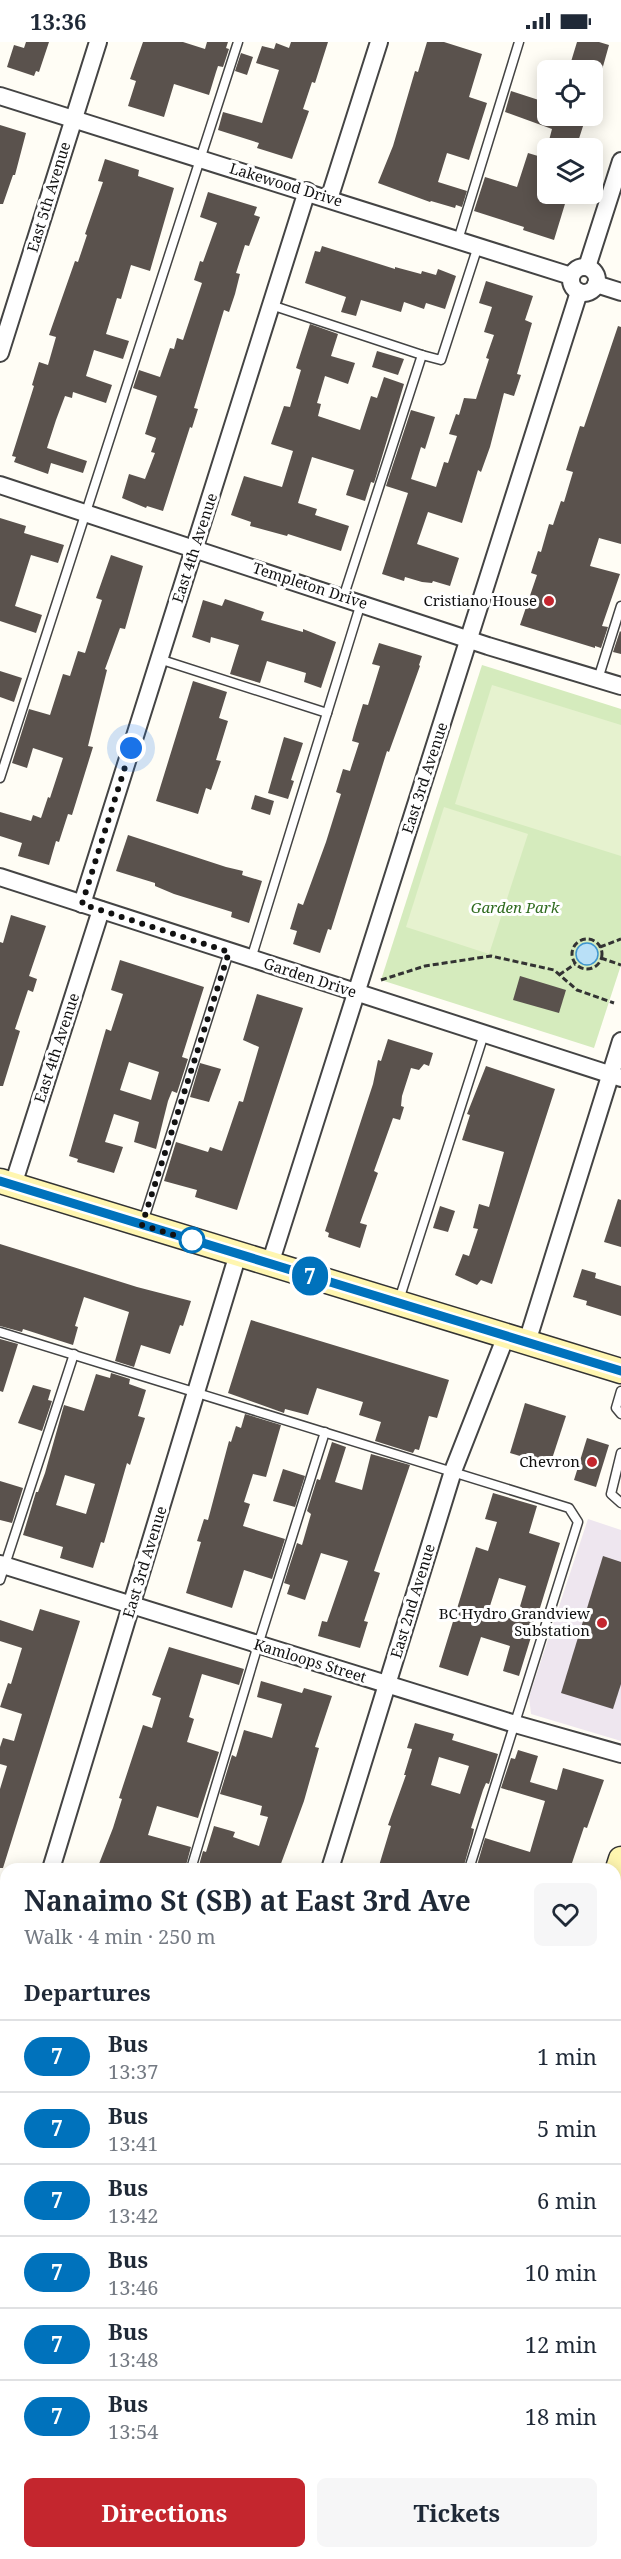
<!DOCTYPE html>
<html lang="en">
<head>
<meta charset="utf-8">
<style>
  :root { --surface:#fff; --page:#f6f6f7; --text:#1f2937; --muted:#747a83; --line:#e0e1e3; --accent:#c4262e }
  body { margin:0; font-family:"Noto Serif",serif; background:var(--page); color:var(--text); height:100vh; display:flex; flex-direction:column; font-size:22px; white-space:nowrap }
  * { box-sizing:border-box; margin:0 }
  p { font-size:20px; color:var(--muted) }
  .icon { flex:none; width:33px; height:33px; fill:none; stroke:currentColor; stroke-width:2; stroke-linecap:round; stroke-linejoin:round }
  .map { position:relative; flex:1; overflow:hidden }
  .panel { position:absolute; left:0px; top:1821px; width:621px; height:696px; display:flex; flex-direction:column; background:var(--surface); border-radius:18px 18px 0 0; box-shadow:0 3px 15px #0003 }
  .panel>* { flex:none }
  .badge { padding:0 12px; border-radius:20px; font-size:21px; line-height:39px }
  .tools { position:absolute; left:537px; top:18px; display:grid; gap:12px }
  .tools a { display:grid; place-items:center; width:66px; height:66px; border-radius:9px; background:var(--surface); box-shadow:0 3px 15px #0003; font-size:30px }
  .you { position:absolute; width:30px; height:30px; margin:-15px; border:4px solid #fff; border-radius:50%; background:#1a73e8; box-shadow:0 0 0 9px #1a73e833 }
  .map>.badge { position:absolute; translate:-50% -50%; box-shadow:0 0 0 3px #fff }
  h2 { padding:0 24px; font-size:22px; line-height:54px }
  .round { display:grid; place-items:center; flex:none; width:63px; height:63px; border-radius:9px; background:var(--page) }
  .overview { display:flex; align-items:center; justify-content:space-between; height:102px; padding:0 24px }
  h1 { font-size:28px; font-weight:700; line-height:45px }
  .action { display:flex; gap:12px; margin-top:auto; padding:12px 24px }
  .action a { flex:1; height:69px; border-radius:9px; background:var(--accent); color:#fff; font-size:24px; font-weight:700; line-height:69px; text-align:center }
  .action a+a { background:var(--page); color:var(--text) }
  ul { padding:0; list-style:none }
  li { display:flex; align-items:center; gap:18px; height:72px; padding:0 24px; border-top:2px solid var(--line) }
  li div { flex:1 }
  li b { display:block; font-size:22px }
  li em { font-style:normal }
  li .badge { min-width:66px; font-weight:700; text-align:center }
  .status { display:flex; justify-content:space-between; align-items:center; height:42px; padding:0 30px; background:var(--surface); direction:ltr }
  .status svg { height:16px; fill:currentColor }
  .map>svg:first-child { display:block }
</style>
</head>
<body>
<div class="status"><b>13:36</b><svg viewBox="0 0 49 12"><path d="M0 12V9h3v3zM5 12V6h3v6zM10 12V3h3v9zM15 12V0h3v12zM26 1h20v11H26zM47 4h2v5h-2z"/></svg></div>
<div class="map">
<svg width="621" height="2517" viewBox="0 0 621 2517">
  <rect width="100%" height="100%" fill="#fffdf5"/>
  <polygon fill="#eee6ef" points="588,1477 621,1488 621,1699 531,1672 529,1655"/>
  <g fill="#d5ebbd">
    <polygon points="482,623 621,667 621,923 594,1006 381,938"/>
    <polygon points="621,1856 621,1955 615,1974 615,1875"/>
    <polygon points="418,2511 450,2511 448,2517 416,2517"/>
  </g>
  <g fill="#e6f2cf">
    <polygon points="492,643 621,683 621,814 455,762"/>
    <polygon points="444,765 528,792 489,912 406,885"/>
    <polygon points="6,2100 6,2293 0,2291 0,2120"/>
    <polygon points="615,2294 621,2296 621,2517 498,2517 499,2511 615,2511"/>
    <polygon points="1,2307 6,2309 6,2382 0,2380"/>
  </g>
  <circle fill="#b9e0f7" stroke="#3f96cf" stroke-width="1.5" cx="587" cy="912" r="11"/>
  <g fill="#5a524d" fill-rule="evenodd">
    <polygon points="26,0 49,0 39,30 36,29 34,34 7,25 14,3 24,6"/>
    <polygon points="143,0 183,0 205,7 207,0 228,0 226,6 229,7 223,25 218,24 216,30 209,53 174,42 164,75 128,64 136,39 130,37"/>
    <polygon points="291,0 328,0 315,41 312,40 303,67 309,69 292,117 257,106 259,101 218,88 223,70 262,81 279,28 256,21 262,4 274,7 276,1 289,6"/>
    <polygon points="427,0 444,0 482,12 469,55 487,61 469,118 447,111 438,140 467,149 462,165 456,163 455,166 431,159 430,160 378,141 393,104 415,29 418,30"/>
    <polygon points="577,0 599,0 609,3 602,28 571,28 573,23 570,23"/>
    <polygon points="241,11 253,15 247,33 235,29"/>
    <polygon points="511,49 548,61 548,74 581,74 579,79 584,81 576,106 547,106 552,87 505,70"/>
    <polygon points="0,83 26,91 15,133 13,133 3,162 0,162"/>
    <polygon points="528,111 548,117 548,152 568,152 554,198 523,188 524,185 474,169 485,135 517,145"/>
    <polygon points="105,117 139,128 138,134 174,146 150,229 131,223 121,257 117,256 106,292 129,299 123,317 94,308 86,334 112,343 106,361 73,350 72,356 65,354 56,378 47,406 87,419 83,431 51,421 48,432 14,420 16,415 12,414 34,344 32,343 39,320 48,323 56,295 49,293 75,219 78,220 87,193 85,192 103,140 98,139"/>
    <polygon points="208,150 257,165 254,173 260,175 249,204 245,203 236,231 240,232 235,252 229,270 224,268 194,366 198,367 192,386 190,385 163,469 147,464 146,466 122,456 129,432 145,437 155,411 151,410 156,396 145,392 157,354 133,346 139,328 160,335 170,306 174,307 177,296 183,298 202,241 194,238 200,219 203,220 217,181 200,175"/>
    <polygon points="322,204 395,227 395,225 421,232 422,229 436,233 438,227 456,234 445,267 426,261 424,267 404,260 401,270 361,258 356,274 341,270 346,255 305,241 315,209 320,210"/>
    <polygon points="486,239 533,254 525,278 532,281 517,332 521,333 514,354 504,351 490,405 481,430 478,428 462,481 428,470 417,502 459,516 450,544 433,539 432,541 422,540 405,535 404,539 382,532 408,451 386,444 411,368 435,375 425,407 421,405 411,437 436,445 444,420 448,421 457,394 449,392 456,372 459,373 464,356 476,357 489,317 486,316 494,293 484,290 492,265 479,261"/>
    <polygon points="310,282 338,292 331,314 355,321 348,342 325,334 317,361 321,362 318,374 360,388 371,354 377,356 384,335 404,342 374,441 371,440 365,459 346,453 354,428 312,415 298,461 317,467 315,473 349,484 341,509 288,492 287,494 250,484 251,480 231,473 244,434 282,445 293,409 271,402 284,364 290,365 301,328 296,326"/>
    <polygon points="618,284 621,285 621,502 599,496 590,524 620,532 602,584 608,585 601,606 595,604 595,606 520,583 537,533 531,531 538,509 541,510 549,482 553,483 561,459 564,460 573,430 566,428 580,384 584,385"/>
    <polygon points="377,309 404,317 398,333 372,325"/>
    <polygon points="0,476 26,484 24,491 64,503 58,521 31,513 15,564 42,573 36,591 0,579"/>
    <polygon points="111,513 143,524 125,587 120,586 105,627 107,628 88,704 93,705 72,773 68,772 59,800 56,799 49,823 18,814 22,801 0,794 0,770 31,779 33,773 41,776 48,755 50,756 63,716 33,706 27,726 12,721 29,667 50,673 63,632 70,634 78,609 85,611 102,558 96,556"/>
    <polygon points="225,557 264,570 261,578 303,590 303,587 336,600 321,646 304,640 306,631 267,619 260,641 230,632 239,603 211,595 210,601 192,595 203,558 222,564"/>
    <polygon points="620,589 621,590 621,612 613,610"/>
    <polygon points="379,601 422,614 419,623 420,624 389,710 387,709 331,888 328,887 320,911 293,902 297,889 290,887 298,861 303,863 326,800 341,752 336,750 343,727 350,729 359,701 352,699 355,688 363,662 368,663 380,624 372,622"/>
    <polygon points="0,629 22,636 14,660 0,655"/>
    <polygon points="193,639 227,650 219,676 228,679 216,718 221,719 211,748 206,746 198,772 156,759"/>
    <polygon points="284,695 303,701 291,738 294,739 288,757 268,751"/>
    <polygon points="255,753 274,759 270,773 251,767"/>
    <polygon points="128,793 226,825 243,829 242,833 262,839 249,881 231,875 232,870 174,852 155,844 155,841 116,829"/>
    <polygon points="11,873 46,884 29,934 37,937 33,950 28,948 15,987 20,989 3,1044 0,1044 0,900 3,901"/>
    <path d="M120,918L204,945L182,1015L188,1017L177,1051L172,1049L168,1059L156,1107L134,1100L139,1080L114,1072L105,1100L123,1105L114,1131L77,1120L78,1117L69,1114L106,987L111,989L123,952L111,948ZM129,1020L159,1030L151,1058L120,1048Z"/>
    <polygon points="520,934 566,948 559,971 513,958"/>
    <polygon points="257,952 303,966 237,1168 195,1155 197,1148 164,1139 176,1100 208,1110 210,1105 222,1109 239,1059 243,1060 259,1005 243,998"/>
    <polygon points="388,997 433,1011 429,1024 424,1022 419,1028 411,1026 402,1054 401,1064 404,1065 400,1078 393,1076 374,1129 378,1131 360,1181 367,1183 360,1206 328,1195 329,1191 325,1189 373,1042 378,1018 381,1019"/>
    <polygon points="200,1021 221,1027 209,1060 190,1055"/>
    <polygon points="486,1024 555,1047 492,1242 481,1238 477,1243 455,1233 463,1212 469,1214 478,1187 473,1186 479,1162 489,1165 504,1110 462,1098 470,1073 467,1072"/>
    <polygon points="618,1157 621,1158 621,1205 604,1200"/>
    <polygon points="440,1164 455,1169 448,1190 433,1186"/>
    <polygon points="0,1202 137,1245 191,1259 183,1284 180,1283 170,1312 141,1303 134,1325 115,1319 129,1270 84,1255 75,1284 78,1285 73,1303 23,1287 22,1290 0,1284"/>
    <polygon points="582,1227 596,1231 595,1236 621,1244 621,1274 586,1263 587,1259 573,1255"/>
    <polygon points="251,1278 449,1338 437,1376 429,1374 419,1408 415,1407 413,1411 375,1399 381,1380 359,1373 363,1360 317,1346 308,1373 285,1367 284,1371 228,1351"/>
    <polygon points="0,1297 18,1302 3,1350 0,1349"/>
    <path d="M111,1331L130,1337L129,1342L146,1348L138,1374L145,1376L130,1423L127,1421L104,1501L101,1500L93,1526L60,1516L63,1505L23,1493L36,1450H38L45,1431L64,1363L84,1369L96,1332L110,1336ZM65,1433L95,1442L86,1472L56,1463Z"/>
    <polygon points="33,1343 51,1348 48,1358 52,1359 42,1389 18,1381"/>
    <polygon points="525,1361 566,1374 550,1423 510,1411"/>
    <polygon points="245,1372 281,1383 266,1435 253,1432 244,1460 250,1462 243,1484 285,1497 272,1537 244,1528 232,1566 186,1551 201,1500 197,1499 204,1477 208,1478 229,1399 231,1400 236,1384 241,1386"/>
    <polygon points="587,1396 609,1403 596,1445 574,1438"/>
    <polygon points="332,1400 346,1405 335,1440 362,1448 371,1412 410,1423 374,1529 380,1531 364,1579 368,1580 360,1606 318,1594 322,1579 327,1580 348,1519 321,1511 305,1558 287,1552 290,1543 284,1541 297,1501 302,1503 311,1472 307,1469 317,1437 320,1438"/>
    <polygon points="283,1427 305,1434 295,1465 273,1459"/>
    <polygon points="0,1439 23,1446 12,1481 0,1478"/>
    <path d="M493,1451L537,1464L529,1491L560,1501L519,1634L503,1629L510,1604L481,1595L468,1634L439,1625L476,1505L488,1509L497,1480L485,1477ZM499,1536L526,1544L516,1578L488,1570Z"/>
    <polygon points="603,1514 621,1520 621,1642 613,1667 561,1651"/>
    <polygon points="40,1567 80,1579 3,1826 0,1826 0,1747 7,1724 0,1722 0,1705 3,1696 14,1699 22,1672 0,1665 8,1641 11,1642 22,1606 0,1599 0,1578 33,1589"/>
    <polygon points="169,1605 244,1627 239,1643 202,1632 189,1675 194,1677 187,1700 219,1710 198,1776 157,1764 148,1793 191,1805 185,1827 97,1827 113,1786 122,1757 119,1756 143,1683 152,1686 161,1656 152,1653"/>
    <polygon points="261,1639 302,1651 304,1646 332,1654 315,1705 319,1706 304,1759 279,1827 198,1827 203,1809 206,1810 214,1784 235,1790 233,1795 259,1804 268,1775 260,1773 262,1764 220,1752 232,1713 236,1715 244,1688 272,1696 282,1662 257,1655"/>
    <path d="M415,1681L454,1692L452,1698L498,1712L489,1742L486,1741L483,1748L471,1786L474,1787L473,1792L463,1827H378L391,1784L388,1783L406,1733H404L412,1707L407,1706ZM439,1715L469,1724L460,1752L431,1743Z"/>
    <polygon points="518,1708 538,1714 530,1740 557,1748 563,1726 604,1738 587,1786 584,1785 570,1827 476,1827 485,1796 530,1810 545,1759 501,1746 511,1716 515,1717"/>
  </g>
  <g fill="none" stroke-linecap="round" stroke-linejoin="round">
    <g stroke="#444" stroke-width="11">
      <g id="service">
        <polyline points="458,198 519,0"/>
        <polyline points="271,263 422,313"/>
        <polyline points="343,556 422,313 441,318 478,204"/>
        <polyline points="159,617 327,671"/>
        <polyline points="598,637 621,564"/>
        <polyline points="0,736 238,0"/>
        <polyline points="251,917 361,561"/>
        <polyline points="143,1180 229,910"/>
        <polyline points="399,1258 484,992"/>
        <polyline points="0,1290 569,1466 578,1480 469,1827"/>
        <polyline points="621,1349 616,1366 621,1372"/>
        <polyline points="621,1411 611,1452 621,1461"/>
        <polyline points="0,1538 74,1312"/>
        <polyline points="191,1827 258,1603 325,1390"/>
        <polyline points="258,2517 260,2511"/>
      </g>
    </g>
    <g stroke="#444" stroke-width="20">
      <g id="minor">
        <polyline points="0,54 571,234"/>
        <polyline points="329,157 379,0"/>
        <polyline points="587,225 621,119"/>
        <circle cx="584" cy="238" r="13"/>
        <polyline points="596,242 621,250"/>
        <polyline points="0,311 98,0"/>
        <polyline points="0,443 488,604 621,644"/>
        <polyline points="0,835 621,1036"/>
        <polyline points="82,862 307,149"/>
        <polyline points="13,1143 101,868"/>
        <polyline points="270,1222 579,250"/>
        <polyline points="527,1300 621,999"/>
        <polyline points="0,1522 515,1682 621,1712"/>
        <polyline points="51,1827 238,1212"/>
        <polyline points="330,1827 453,1429 506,1294"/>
        <polyline points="0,1995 6,1976"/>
        <polyline points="0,2041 6,2043"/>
        <polyline points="615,2236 621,2238"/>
        <polyline points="118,2517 120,2511"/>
      </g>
    </g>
    <g stroke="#333" stroke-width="27">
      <g id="secondary">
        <polyline points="0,1139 621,1329"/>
        <polyline points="615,1836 621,1817"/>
        <polyline points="615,2006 621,1987"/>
        <polyline points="405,2517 407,2511"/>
        <polyline points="457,2517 459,2511"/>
      </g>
    </g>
    <g stroke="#333" stroke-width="3" stroke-dasharray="6 3" stroke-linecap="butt">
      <circle cx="587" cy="912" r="15"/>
      <polyline points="600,905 621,897"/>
      <polyline points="601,916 621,923"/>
      <polyline points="559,933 575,922"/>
      <polyline points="381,938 425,924 491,914 554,928 577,948 614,961"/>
      <polyline points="54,2517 56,2511"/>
    </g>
    <use href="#service" stroke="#fff" stroke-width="8"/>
    <use href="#minor" stroke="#fff" stroke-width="16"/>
    <use href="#secondary" stroke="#fff6b0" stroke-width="24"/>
  </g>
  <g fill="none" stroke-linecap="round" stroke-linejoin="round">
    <g stroke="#fff" stroke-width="14">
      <polyline id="line" points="0,1139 621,1329"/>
    </g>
    <use href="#line" stroke="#0072bc" stroke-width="9"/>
    <polyline stroke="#111" stroke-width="6" stroke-dasharray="0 10.8" points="131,706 82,862 229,910 142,1183 200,1201 192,1198"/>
  </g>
  <g fill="#c4262e" stroke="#fff" stroke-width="2">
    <circle cx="549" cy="559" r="6"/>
    <circle cx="592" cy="1420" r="6"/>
    <circle cx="602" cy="1581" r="6"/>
  </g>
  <circle fill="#fff" stroke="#0072bc" stroke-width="3" cx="192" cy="1198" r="12"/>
  <g text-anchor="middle" stroke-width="6" stroke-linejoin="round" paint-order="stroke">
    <g font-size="15" fill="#111" stroke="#fff">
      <text transform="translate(286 143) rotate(17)" y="5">Lakewood Drive</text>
      <text transform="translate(49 155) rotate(-73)" y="5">East 5th Avenue</text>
      <text transform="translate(195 506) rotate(-72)" y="5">East 4th Avenue</text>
      <text transform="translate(310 544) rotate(18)" y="5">Templeton Drive</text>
      <text transform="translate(425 736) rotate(-72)" y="5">East 3rd Avenue</text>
      <text transform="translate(310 936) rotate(18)" y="5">Garden Drive</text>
      <text transform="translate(57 1006) rotate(-72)" y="5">East 4th Avenue</text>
      <text transform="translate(145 1520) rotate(-73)" y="5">East 3rd Avenue</text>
      <text transform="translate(413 1559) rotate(-73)" y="5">East 2nd Avenue</text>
      <text transform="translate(310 1619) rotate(17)" y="5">Kamloops Street</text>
    </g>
    <g font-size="15" fill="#111" stroke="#fff" text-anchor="end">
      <text x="537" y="564">Cristiano House</text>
      <text x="580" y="1425">Chevron</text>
      <text x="590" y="1577">BC Hydro Grandview<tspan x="590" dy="17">Substation</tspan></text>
    </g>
    <g font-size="15" font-style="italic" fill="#2f6b1f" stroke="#fff">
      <text x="515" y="871">Garden Park</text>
    </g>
  </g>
</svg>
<div class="tools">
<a><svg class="icon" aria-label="locate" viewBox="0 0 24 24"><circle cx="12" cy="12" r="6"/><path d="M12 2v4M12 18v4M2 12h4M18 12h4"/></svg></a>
<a><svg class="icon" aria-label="layers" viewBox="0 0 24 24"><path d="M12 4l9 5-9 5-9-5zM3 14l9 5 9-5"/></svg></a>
</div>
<div class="you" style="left:131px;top:706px"></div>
<b class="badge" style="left:310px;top:1234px;background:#0072bc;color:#fff">7</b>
<section class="panel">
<div class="overview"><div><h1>Nanaimo St (SB) at East 3rd Ave</h1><p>Walk · 4 min · 250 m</p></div><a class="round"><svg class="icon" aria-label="heart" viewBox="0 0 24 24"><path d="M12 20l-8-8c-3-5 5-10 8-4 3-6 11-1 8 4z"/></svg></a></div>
<h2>Departures</h2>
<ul>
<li><span class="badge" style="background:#0072bc;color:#fff">7</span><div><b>Bus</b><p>13:37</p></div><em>1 min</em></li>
<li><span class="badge" style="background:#0072bc;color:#fff">7</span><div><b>Bus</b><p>13:41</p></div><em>5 min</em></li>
<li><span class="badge" style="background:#0072bc;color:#fff">7</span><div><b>Bus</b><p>13:42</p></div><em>6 min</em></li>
<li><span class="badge" style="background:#0072bc;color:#fff">7</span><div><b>Bus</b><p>13:46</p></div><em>10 min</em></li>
<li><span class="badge" style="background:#0072bc;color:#fff">7</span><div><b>Bus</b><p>13:48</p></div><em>12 min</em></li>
<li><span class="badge" style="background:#0072bc;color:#fff">7</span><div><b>Bus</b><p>13:54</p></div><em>18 min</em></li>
</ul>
<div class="action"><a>Directions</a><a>Tickets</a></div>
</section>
</div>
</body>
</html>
